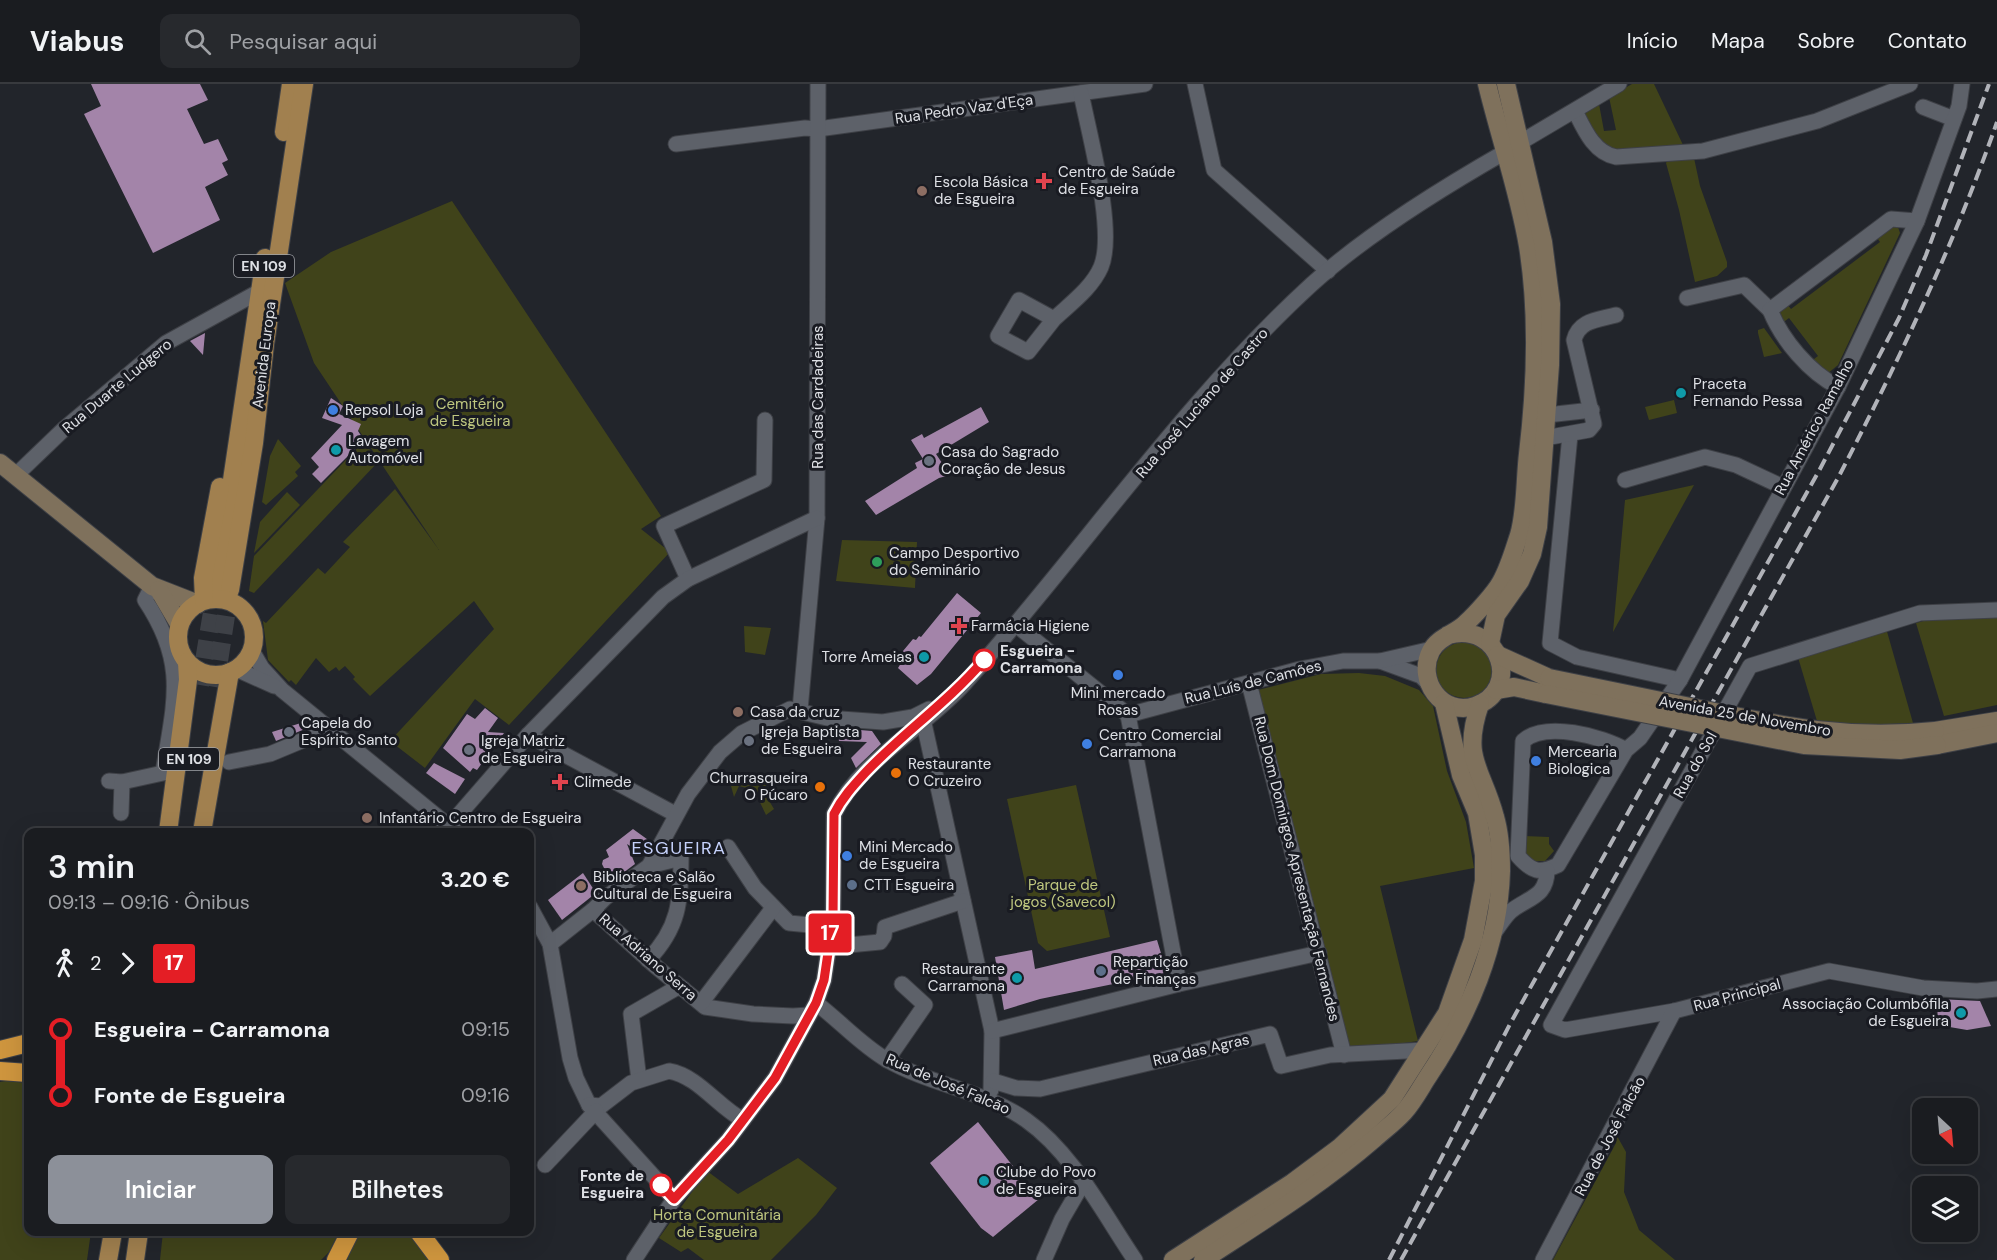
<!DOCTYPE html>
<html lang="pt">
<head>
<meta charset="utf-8">
<style>
  :root { --surface:#1a1c20; --page:#27292d; --text:#f1f3f6; --muted:#9fa1a5; --line:#383a3e; --accent:#8c9099 }
  body { margin:0; font-family:"DM Sans",sans-serif; background:var(--page); color:var(--text); height:100vh; display:flex; flex-direction:column; font-size:22px; white-space:nowrap }
  * { box-sizing:border-box; margin:0 }
  p { font-size:20px; color:var(--muted) }
  .icon { flex:none; width:33px; height:33px; fill:none; stroke:currentColor; stroke-width:2; stroke-linecap:round; stroke-linejoin:round }
  .map { position:relative; flex:1; overflow:hidden }
  .panel { position:absolute; left:24px; top:744px; width:510px; height:408px; display:flex; flex-direction:column; background:var(--surface); border-radius:12px; box-shadow:0 6px 24px #0002,0 0 0 2px var(--line) }
  .panel>* { flex:none }
  .badge { padding:0 12px; border-radius:4px; font-size:21px; line-height:39px }
  .needle { width:39px; rotate:154deg }
  .fabs { position:absolute; left:1912px; top:1014px; display:grid; gap:12px }
  .fabs a { display:grid; place-items:center; width:66px; height:66px; border-radius:12px; background:var(--surface); box-shadow:0 6px 24px #0002,0 0 0 2px var(--line); font-size:30px }
  .map>.badge { position:absolute; translate:-50% -50%; box-shadow:0 0 0 3px #fff }
  .legs { display:flex; align-items:center; gap:9px; height:66px; padding:0 24px; font-size:20px }
  .legs p { margin-inline-start:auto }
  .overview { display:flex; align-items:center; justify-content:space-between; height:102px; padding:0 24px }
  h1 { font-size:33px; font-weight:600; line-height:45px }
  .primary-button { display:flex; gap:12px; margin-top:auto; padding:12px 24px }
  .primary-button a { flex:1; height:69px; border-radius:12px; background:var(--accent); color:#fff; font-size:24px; font-weight:600; line-height:69px; text-align:center }
  .primary-button a+a { background:var(--page); color:var(--text) }
  ul { padding:0 24px; list-style:none }
  li { display:flex; align-items:center; gap:21px; height:66px; font-size:22px }
  li i { display:grid; place-items:center; width:9px; height:100%; margin:0 8px; background:currentColor }
  li i::after { content:''; width:15px; height:15px; margin:-8px; border:4px solid; border-radius:50%; background:var(--surface) }
  li p { margin-inline-start:auto }
  li:first-child i { background:linear-gradient(#0000 50%,currentColor 0) }
  li:last-child i { background:linear-gradient(currentColor 50%,#0000 0) }
  header { display:flex; align-items:center; gap:36px; box-sizing:border-box; height:84px; padding:0 30px; background:var(--surface); border-bottom:2px solid var(--line) }
  header strong { font-size:28px }
  nav { display:flex; gap:33px; margin-inline-start:auto; font-size:21px }
  .search { width:420px; height:54px; background:var(--page); display:flex; align-items:center; gap:15px; box-sizing:border-box; padding:0 21px; border-radius:12px; color:var(--muted); font-size:22px }
  .map>svg:first-child { display:block }
</style>
</head>
<body>
<header>
<strong>Viabus</strong>
<div class="search"><svg class="icon" aria-label="search" viewBox="0 0 24 24"><circle cx="10" cy="10" r="6"/><path d="M15 15l6 6"/></svg>Pesquisar aqui</div>
<nav><a>Início</a><a>Mapa</a><a>Sobre</a><a>Contato</a></nav>
</header>
<div class="map">
<svg width="1997" height="1176" viewBox="0 0 1997 1176">
  <rect width="100%" height="100%" fill="#22252b"/>
  <g fill="#40431a">
    <polygon points="1632,0 1654,0 1684,63 1605,71 1581,31 1599,20 1604,47 1616,46 1609,13"/>
    <polygon points="1694,74 1700,102 1727,178 1727,183 1717,192 1695,198 1679,126 1666,79 1667,77"/>
    <polygon points="452,117 661,432 641,445 670,468 509,641 475,615 425,684 390,657 494,545 474,517 370,612 353,595 355,593 345,582 339,587 336,583 329,588 316,574 296,601 291,596 289,598 268,576 263,537 266,539 318,484 325,490 350,463 343,458 395,405 439,466 314,279 285,199 331,168"/>
    <polygon points="1894,140 1898,143 1900,149 1838,281 1827,290 1810,278 1818,272 1789,234 1781,240 1778,225 1786,219 1791,225 1880,158 1875,151"/>
    <polygon points="1764,244 1782,269 1764,273 1758,249 1758,246"/>
    <polygon points="1674,316 1677,329 1649,336 1645,323"/>
    <polygon points="278,355 301,382 295,388 298,392 266,421 262,418 270,372"/>
    <polygon points="364,357 378,378 254,509 249,507 254,472"/>
    <polygon points="1694,401 1613,548 1625,416"/>
    <polygon points="287,408 300,421 254,469 260,438"/>
    <polygon points="842,456 917,458 915,504 836,497"/>
    <polygon points="1997,530 1997,621 1944,632 1916,539 1946,531"/>
    <polygon points="744,542 771,544 765,571 745,568"/>
    <polygon points="1886,544 1913,639 1869,641 1817,637 1797,570"/>
    <circle cx="1464" cy="586" r="28"/>
    <polygon points="1359,589 1385,592 1419,606 1433,622 1447,687 1466,738 1474,784 1380,802 1418,957 1349,967 1258,606 1321,590"/>
    <polygon points="761,692 766,702 762,705 774,725 766,731 754,706 739,702 734,713 731,702"/>
    <polygon points="1076,701 1110,853 1047,867 1038,859 1007,715"/>
    <polygon points="1524,752 1549,753 1549,760 1554,767 1545,777 1534,777 1525,771"/>
    <polygon points="6,997 28,999 28,1148 91,1148 87,1176 0,1176 0,998"/>
    <polygon points="1617,1052 1626,1068 1624,1108 1639,1146 1675,1176 1553,1176 1616,1059"/>
    <polygon points="798,1074 837,1104 816,1131 771,1176 704,1176 688,1164 681,1168 659,1154 707,1087 738,1110"/>
    <polygon points="163,1148 339,1148 329,1168 321,1176 160,1176"/>
    <polygon points="359,1148 409,1148 429,1176 347,1176"/>
  </g>
  <g fill="#a384a9">
    <polygon points="91,0 200,0 208,16 187,25 204,60 218,55 228,76 222,79 228,91 205,103 220,136 153,169 84,30 101,22"/>
    <polygon points="205,249 203,271 190,257"/>
    <polygon points="331,314 343,322 339,330 361,340 358,347 364,356 321,399 312,390 319,383 311,374 342,341 322,334"/>
    <polygon points="981,323 989,338 936,370 950,391 939,394 876,431 865,417 917,384 915,379 923,375 911,356 922,350 924,354"/>
    <polygon points="957,509 981,529 931,590 917,601 898,584 904,574 903,567 913,555 916,556 919,552 921,553"/>
    <polygon points="485,624 498,634 488,648 504,649 477,686 473,684 470,688 443,664 467,630 475,635"/>
    <polygon points="304,638 305,645 276,657 272,648"/>
    <polygon points="836,644 872,647 881,660 856,684 851,674 867,658 839,657"/>
    <polygon points="434,679 465,695 455,710 426,689"/>
    <polygon points="633,745 651,758 644,771 627,760 635,780 611,798 602,780 603,776 609,773 606,766"/>
    <polygon points="583,789 596,809 562,836 548,816"/>
    <polygon points="1157,856 1167,889 1040,915 1004,926 995,873 1032,866 1035,885"/>
    <polygon points="1937,915 1980,917 1991,942 1967,946 1938,941"/>
    <polygon points="978,1038 1039,1115 993,1153 981,1144 930,1079"/>
  </g>
  <g fill="none" stroke-linecap="round" stroke-linejoin="round">
    <g stroke="#3e4147" stroke-width="18" stroke-dasharray="18 9" stroke-linecap="butt">
      <polyline points="200,601 216,504"/>
      <polyline points="215,603 230,506"/>
    </g>
    <g stroke="#3e4046" stroke-width="17">
      <g id="street">
        <polyline points="1195,0 1214,86 1328,187"/>
        <polyline points="1923,23 1954,35"/>
        <path d="M1575,27C1584,45 1594,69 1616,73L1703,67L1817,37L1910,0"/>
        <polyline points="1521,58 1619,0"/>
        <polyline points="676,60 805,44 818,45 1145,0"/>
        <polyline points="1687,214 1744,201 1770,226"/>
        <path d="M1054,235L1028,268L998,252L1019,216L1054,235C1070,220 1092,204 1101,183C1116,147 1089,50 1081,9"/>
        <path d="M1838,303C1809,288 1782,256 1770,226L1891,135L1917,137"/>
        <polyline points="1547,331 1592,326"/>
        <polyline points="1570,351 1550,559 1577,573 1680,596"/>
        <path d="M1545,354L1589,346L1594,340L1574,256C1579,236 1598,236 1616,231"/>
        <polyline points="15,392 65,344 166,259 260,207"/>
        <polyline points="1625,396 1705,373 1736,381 1783,403"/>
        <polyline points="688,495 664,442 764,396 765,336"/>
        <polyline points="1997,526 1920,529 1750,582 1551,941 1565,946 1674,927 1829,887 1923,904 1977,907 1997,905"/>
        <polyline points="1015,540 1128,631"/>
        <polyline points="252,567 262,584 282,606 455,747"/>
        <polyline points="1380,577 1421,592 1427,598"/>
        <polyline points="236,585 274,602"/>
        <polyline points="1249,599 1344,971"/>
        <polyline points="800,626 817,434 818,0"/>
        <polyline points="1128,631 1300,585 1343,577 1380,577 1432,565"/>
        <polyline points="1128,631 1179,900"/>
        <polyline points="923,635 992,947 991,1006"/>
        <polyline points="528,651 675,730"/>
        <path d="M1626,666C1602,652 1545,637 1523,657L1518,772C1532,788 1539,790 1558,781L1626,666L1640,654L1680,596L1838,303L1917,137L1959,22L1962,0"/>
        <polyline points="229,678 270,670 330,645"/>
        <path d="M109,697L122,698L163,689C174,618 188,580 145,516L152,502"/>
        <polyline points="121,729 122,698"/>
        <polyline points="449,742 528,651 663,513 688,495 817,434"/>
        <polyline points="728,763 755,804 789,839 831,843"/>
        <polyline points="530,823 550,860 570,974 576,994 589,1021 674,1115"/>
        <polyline points="593,826 654,881 705,923 753,930 793,932 809,931"/>
        <path d="M1493,850C1499,843 1504,833 1511,827C1529,813 1547,813 1547,786"/>
        <polyline points="550,860 593,826 605,814 649,782 688,710 720,668 742,649 790,625 827,634 883,638 913,633 929,625"/>
        <polyline points="828,863 880,858 884,852 885,843 963,817"/>
        <path d="M648,876C679,844 681,817 681,774L649,782"/>
        <polyline points="701,919 773,824"/>
        <path d="M816,919C840,937 861,961 887,976C931,1001 985,1007 1026,1036C1073,1069 1103,1129 1135,1176"/>
        <polyline points="992,947 1179,900 1319,869"/>
        <polyline points="887,976 925,921 902,900"/>
        <polyline points="639,996 631,930 678,903 683,905"/>
        <polyline points="993,997 1016,1004 1040,1005 1270,950 1281,982 1330,971 1425,966"/>
        <path d="M589,1021L601,1022L631,999L669,987C698,992 718,1023 743,1036"/>
        <polyline points="545,1081 596,1027"/>
        <path d="M634,1176L674,1115L728,1056L775,994L816,919L824,896L833,835L834,730C862,674 925,644 965,599C1082,468 1182,319 1312,200C1365,152 1442,104 1505,68"/>
        <polyline points="1044,1176 1062,1135 1083,1099"/>
        <polyline points="1543,1176 1674,927"/>
      </g>
    </g>
    <g stroke="#3e4046" stroke-width="20">
      <g id="secondary">
        <polyline points="0,379 152,502 198,520"/>
        <polyline points="159,506 179,540"/>
        <path d="M1448,551C1501,537 1522,606 1475,622C1442,633 1416,596 1431,567C1438,553 1455,550 1466,539C1475,531 1495,509 1501,498C1509,484 1514,466 1519,451C1526,428 1525,395 1528,370C1536,302 1539,231 1528,162C1519,108 1500,54 1487,0"/>
        <polyline points="1490,559 1496,531 1520,497 1532,470 1538,443 1550,281 1551,220 1543,158 1506,0"/>
        <polyline points="1498,571 1549,594"/>
        <polyline points="1496,606 1514,603 1546,610"/>
        <polyline points="1935,647 1997,637"/>
        <polyline points="1937,661 1997,649"/>
        <polyline points="1173,1176 1292,1099 1339,1064 1392,1015 1447,929 1473,856 1484,797 1484,771 1477,729 1461,691 1444,619"/>
        <path d="M1203,1176C1261,1138 1321,1101 1374,1055C1384,1046 1395,1038 1404,1028C1413,1018 1420,1005 1427,994C1468,933 1499,861 1501,787C1501,769 1500,750 1495,733C1482,684 1461,675 1480,620"/>
      </g>
    </g>
    <g stroke="#3e4046" stroke-width="20">
      <g id="primary">
        <polyline points="284,48 291,0"/>
        <polyline points="216,504 265,174"/>
        <polyline points="230,506 254,359 265,260 304,0"/>
        <circle cx="216" cy="553" r="38"/>
        <polyline points="204,516 203,494 220,403"/>
        <polyline points="168,748 188,596 187,578"/>
        <polyline points="202,748 230,588"/>
        <polyline points="108,1176 113,1148"/>
        <polyline points="135,1176 139,1148"/>
      </g>
    </g>
    <g stroke="#3e4046" stroke-width="20">
      <g id="highway">
        <polyline points="0,966 28,959"/>
        <polyline points="0,987 28,989"/>
        <polyline points="419,1148 440,1176"/>
        <polyline points="336,1176 350,1148"/>
      </g>
    </g>
    <use href="#street" stroke="#5d6169" stroke-width="15"/>
    <use href="#secondary" stroke="#7f715c" stroke-width="18"/>
    <use href="#primary" stroke="#a1804f" stroke-width="18"/>
    <use href="#highway" stroke="#ce953e" stroke-width="18"/>
    <g stroke="#b1b3b9" stroke-width="4" stroke-dasharray="12 6" stroke-linecap="butt">
      <polyline points="1389,1176 1510,940 1820,385 1899,234 1926,171 1989,0"/>
      <path d="M1401,1176L1838,394C1898,278 1954,161 1997,38"/>
    </g>
    <g stroke="#3e4046" stroke-width="20" stroke-linecap="butt">
      <g id="secondary-bridge">
        <path d="M1549,594C1601,605 1653,615 1705,626C1787,643 1850,656 1935,647"/>
        <polyline points="1546,610 1804,661 1900,666 1937,661"/>
      </g>
    </g>
    <use href="#secondary-bridge" stroke="#7f715c" stroke-width="18"/>
  </g>
  <g fill="none" stroke-linecap="round" stroke-linejoin="round">
    <g stroke="#fff" stroke-width="14">
      <path id="line-1" d="M661,1101L674,1115L728,1056L775,994L816,919L824,896L833,835L834,730C842,714 853,702 865,689C903,649 948,618 984,576"/>
    </g>
    <use href="#line-1" stroke="#e41e25" stroke-width="9"/>
  </g>
  <g fill="#e0444e" stroke="#191b22" stroke-width="2">
    <path d="M1041 88h6v6h6v6h-6v6h-6v-6h-6v-6h6z"/>
    <path d="M956 533h6v6h6v6h-6v6h-6v-6h-6v-6h6z"/>
    <path d="M557 689h6v6h6v6h-6v6h-6v-6h-6v-6h6z"/>
  </g>
  <g fill="#8d6e63" stroke="#191b22" stroke-width="2">
    <circle cx="922" cy="107" r="6"/>
    <circle cx="738" cy="628" r="6"/>
    <circle cx="367" cy="734" r="6"/>
    <circle cx="581" cy="802" r="6"/>
  </g>
  <g fill="#0f9aa8" stroke="#191b22" stroke-width="2">
    <circle cx="1681" cy="309" r="6"/>
    <circle cx="336" cy="366" r="6"/>
    <circle cx="924" cy="573" r="6"/>
    <circle cx="1017" cy="894" r="6"/>
    <circle cx="1961" cy="929" r="6"/>
    <circle cx="984" cy="1097" r="6"/>
  </g>
  <g fill="#3f7fe0" stroke="#191b22" stroke-width="2">
    <circle cx="333" cy="326" r="6"/>
    <circle cx="1118" cy="591" r="6"/>
    <circle cx="1087" cy="660" r="6"/>
    <circle cx="1536" cy="677" r="6"/>
    <circle cx="847" cy="772" r="6"/>
  </g>
  <g fill="#6b7280" stroke="#191b22" stroke-width="2">
    <circle cx="929" cy="377" r="6"/>
    <circle cx="289" cy="648" r="6"/>
    <circle cx="749" cy="657" r="6"/>
    <circle cx="469" cy="666" r="6"/>
  </g>
  <circle fill="#2e9e5b" stroke="#191b22" stroke-width="2" cx="877" cy="478" r="6"/>
  <g fill="#fff" stroke="#e41e25" stroke-width="3">
    <circle cx="984" cy="576" r="10"/>
    <circle cx="661" cy="1101" r="10"/>
  </g>
  <g fill="#e8710a" stroke="#191b22" stroke-width="2">
    <circle cx="896" cy="689" r="6"/>
    <circle cx="820" cy="703" r="6"/>
  </g>
  <g fill="#5c6f8a" stroke="#191b22" stroke-width="2">
    <circle cx="852" cy="801" r="6"/>
    <circle cx="1101" cy="887" r="6"/>
  </g>
  <g text-anchor="middle" stroke-width="6" stroke-linejoin="round" paint-order="stroke">
    <g fill="#191b22" stroke="#a3a5aa" stroke-width="1.5">
      <rect x="234" y="171" width="60" height="22" rx="4.5"/>
      <rect x="159" y="664" width="60" height="22" rx="4.5"/>
    </g>
    <g font-size="14" font-weight="bold" fill="#dee0e5">
      <text x="264" y="187">EN 109</text>
      <text x="189" y="680">EN 109</text>
    </g>
    <g font-size="15" fill="#dee0e5" stroke="#191b22">
      <text transform="translate(964 25) rotate(-8)" y="5">Rua Pedro Vaz d'Eça</text>
      <text transform="translate(264 271) rotate(-83)" y="5">Avenida Europa</text>
      <text transform="translate(117 302) rotate(-40)" y="5">Rua Duarte Ludgero</text>
      <text transform="translate(818 313) rotate(-90)" y="5">Rua das Cardadeiras</text>
      <text transform="translate(1202 319) rotate(-49)" y="5">Rua José Luciano de Castro</text>
      <text transform="translate(1814 343) rotate(-62)" y="5">Rua Américo Ramalho</text>
      <text transform="translate(1253 598) rotate(-14)" y="5">Rua Luís de Camões</text>
      <text transform="translate(1745 632) rotate(10)" y="5">Avenida 25 de Novembro</text>
      <text transform="translate(1695 681) rotate(-61)" y="5">Rua do Sol</text>
      <text transform="translate(1297 785) rotate(76)" y="5">Rua Dom Domingos Apresentação Fernandes</text>
      <text transform="translate(648 873) rotate(41)" y="5">Rua Adriano Serra</text>
      <text transform="translate(1737 911) rotate(-15)" y="5">Rua Principal</text>
      <text transform="translate(1201 966) rotate(-13)" y="5">Rua das Agras</text>
      <text transform="translate(948 1000) rotate(23)" y="5">Rua de José Falcão</text>
      <text transform="translate(1610 1052) rotate(-62)" y="5">Rua de José Falcão</text>
    </g>
    <g font-size="15" fill="#dee0e5" stroke="#191b22" text-anchor="start">
      <text x="1058" y="93">Centro de Saúde<tspan x="1058" dy="17">de Esgueira</tspan></text>
      <text x="934" y="103">Escola Básica<tspan x="934" dy="17">de Esgueira</tspan></text>
      <text x="1693" y="305">Praceta<tspan x="1693" dy="17">Fernando Pessa</tspan></text>
      <text x="345" y="331">Repsol Loja</text>
      <text x="348" y="362">Lavagem<tspan x="348" dy="17">Automóvel</tspan></text>
      <text x="941" y="373">Casa do Sagrado<tspan x="941" dy="17">Coração de Jesus</tspan></text>
      <text x="889" y="474">Campo Desportivo<tspan x="889" dy="17">do Seminário</tspan></text>
      <text x="971" y="547">Farmácia Higiene</text>
      <text x="912" y="578" text-anchor="end">Torre Ameias</text>
      <text x="1118" y="614" text-anchor="middle">Mini mercado<tspan x="1118" dy="17">Rosas</tspan></text>
      <text x="750" y="633">Casa da cruz</text>
      <text x="301" y="644">Capela do<tspan x="301" dy="17">Espírito Santo</tspan></text>
      <text x="761" y="653">Igreja Baptista<tspan x="761" dy="17">de Esgueira</tspan></text>
      <text x="1099" y="656">Centro Comercial<tspan x="1099" dy="17">Carramona</tspan></text>
      <text x="481" y="662">Igreja Matriz<tspan x="481" dy="17">de Esgueira</tspan></text>
      <text x="1548" y="673">Mercearia<tspan x="1548" dy="17">Biologica</tspan></text>
      <text x="908" y="685">Restaurante<tspan x="908" dy="17">O Cruzeiro</tspan></text>
      <text x="808" y="699" text-anchor="end">Churrasqueira<tspan x="808" dy="17">O Púcaro</tspan></text>
      <text x="574" y="703">Climede</text>
      <text x="379" y="739">Infantário Centro de Esgueira</text>
      <text x="859" y="768">Mini Mercado<tspan x="859" dy="17">de Esgueira</tspan></text>
      <text x="593" y="798">Biblioteca e Salão<tspan x="593" dy="17">Cultural de Esgueira</tspan></text>
      <text x="864" y="806">CTT Esgueira</text>
      <text x="1113" y="883">Repartição<tspan x="1113" dy="17">de Finanças</tspan></text>
      <text x="1005" y="890" text-anchor="end">Restaurante<tspan x="1005" dy="17">Carramona</tspan></text>
      <text x="1949" y="925" text-anchor="end">Associação Columbófila<tspan x="1949" dy="17">de Esgueira</tspan></text>
      <text x="996" y="1093">Clube do Povo<tspan x="996" dy="17">de Esgueira</tspan></text>
    </g>
    <g font-size="15" fill="#bfc77f" stroke="#191b22">
      <text x="470" y="325">Cemitério<tspan x="470" dy="17">de Esgueira</tspan></text>
      <text x="1063" y="806">Parque de<tspan x="1063" dy="17">jogos (Savecol)</tspan></text>
      <text x="717" y="1136">Horta Comunitária<tspan x="717" dy="17">de Esgueira</tspan></text>
    </g>
    <g font-size="15" font-weight="bold" fill="#dee0e5" stroke="#191b22" text-anchor="start">
      <text x="1000" y="572">Esgueira -<tspan x="1000" dy="17">Carramona</tspan></text>
      <text x="644" y="1097" text-anchor="end">Fonte de<tspan x="644" dy="17">Esgueira</tspan></text>
    </g>
    <g font-size="18" letter-spacing="1.5" fill="#c6d2fc" stroke="#191b22">
      <text x="679" y="770">ESGUEIRA</text>
    </g>
  </g>
</svg>
<div class="fabs">
<a><svg class="needle" viewBox="-14 -14 28 28"><path d="M0-13l5 13h-10z" fill="#e53935"/><path d="M0 13l5-13h-10z" fill="#9fa1a5"/></svg></a>
<a><svg class="icon" aria-label="layers" viewBox="0 0 24 24"><path d="M12 4l9 5-9 5-9-5zM3 14l9 5 9-5"/></svg></a>
</div>
<b class="badge" style="left:830px;top:849px;background:#e41e25;color:#fff">17</b>
<section class="panel">
<div class="overview"><div><h1>3 min</h1><p>09:13 – 09:16 · Ônibus</p></div><b>3.20 €</b></div>
<div class="legs"><svg class="icon" aria-label="walk" viewBox="0 0 24 24"><circle cx="13" cy="4" r="2"/><path d="M13 8l-2 6 4 7M11 14l-3 7M7 12l3-4h3l4 4"/></svg>2<svg class="icon" aria-label="forward" viewBox="0 0 24 24"><path d="M9 5l7 7-7 7"/></svg><b class="badge" style="background:#e41e25;color:#fff">17</b></div>
<ul>
<li><i style="color:#e41e25"></i><b>Esgueira - Carramona</b><p>09:15</p></li>
<li><i style="color:#e41e25"></i><b>Fonte de Esgueira</b><p>09:16</p></li>
</ul>
<div class="primary-button"><a>Iniciar</a><a>Bilhetes</a></div>
</section>
</div>
</body>
</html>
